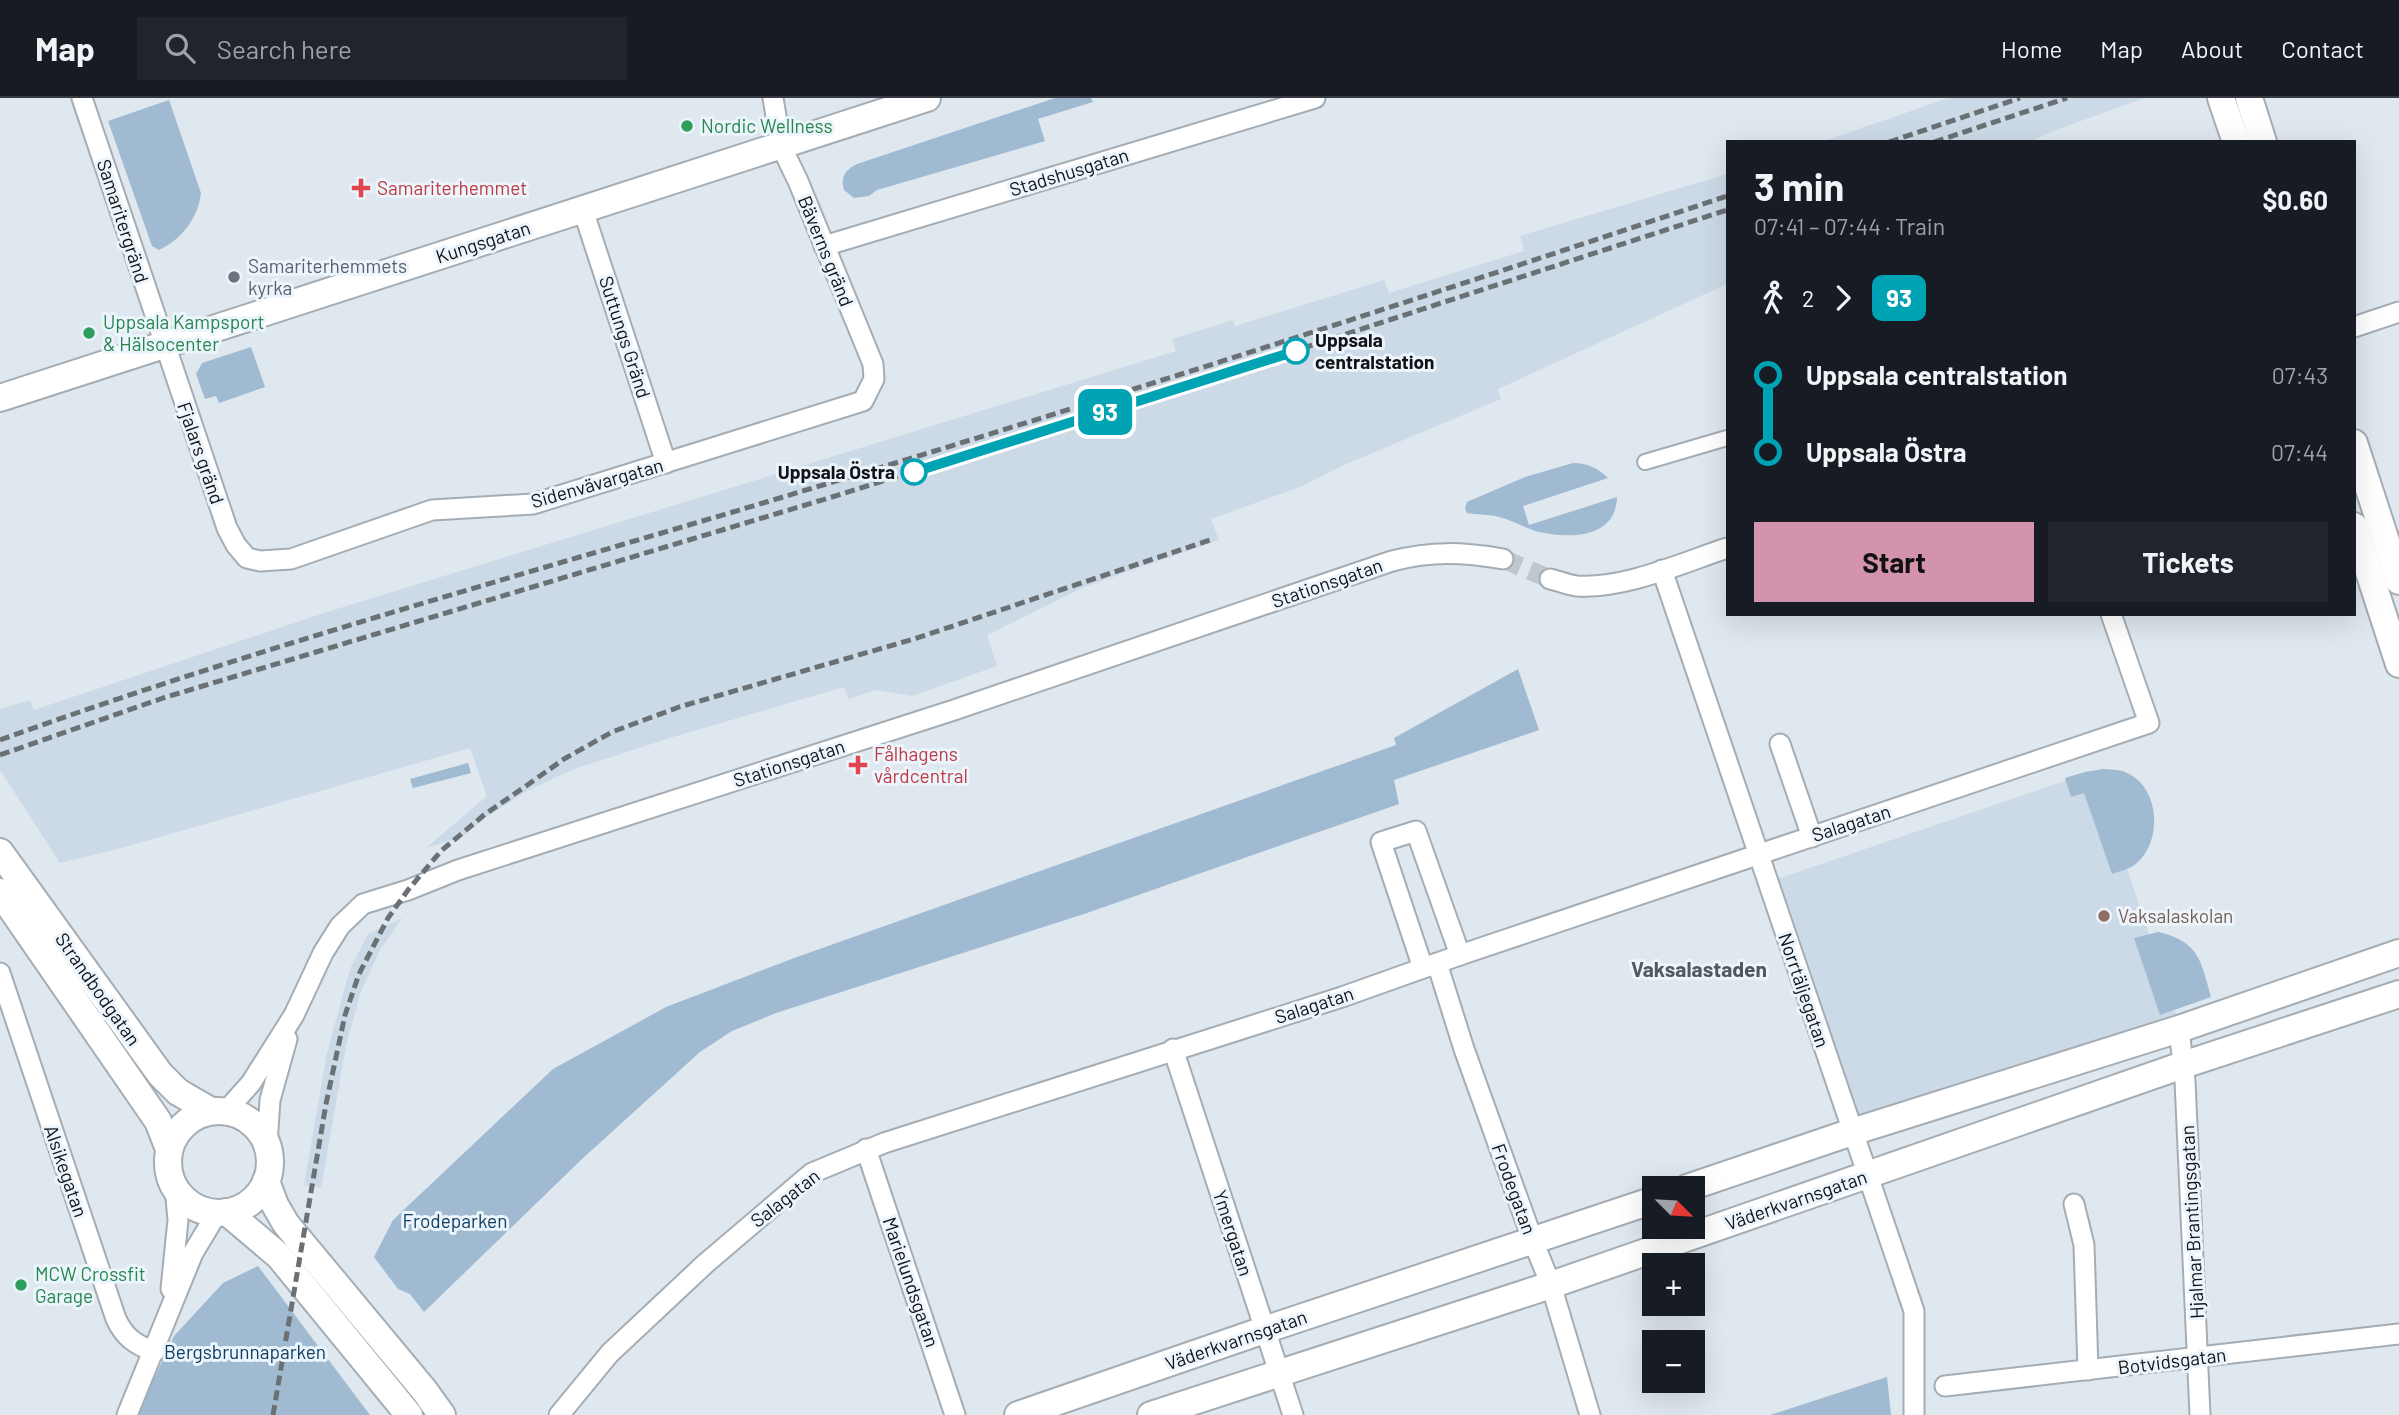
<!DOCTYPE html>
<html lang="en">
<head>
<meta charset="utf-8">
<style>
  :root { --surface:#171b24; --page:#20242c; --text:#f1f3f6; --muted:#9ea1a6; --line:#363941; --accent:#d393ad }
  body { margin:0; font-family:Barlow,sans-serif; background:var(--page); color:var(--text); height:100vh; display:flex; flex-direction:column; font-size:26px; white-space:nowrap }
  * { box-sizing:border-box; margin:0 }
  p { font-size:23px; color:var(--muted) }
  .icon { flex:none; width:38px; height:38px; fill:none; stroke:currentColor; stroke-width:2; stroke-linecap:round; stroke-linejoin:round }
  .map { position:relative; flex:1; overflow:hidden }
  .sheet { position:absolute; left:1726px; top:42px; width:630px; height:476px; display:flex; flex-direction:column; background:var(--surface); border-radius:0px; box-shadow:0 7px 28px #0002 }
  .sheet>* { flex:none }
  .badge { padding:0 14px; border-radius:10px; font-size:24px; line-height:46px }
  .needle { width:46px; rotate:114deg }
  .tools { position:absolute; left:1642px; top:1078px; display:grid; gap:14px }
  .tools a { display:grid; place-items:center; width:63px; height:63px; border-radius:0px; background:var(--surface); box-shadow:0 7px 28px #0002; font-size:35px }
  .map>.badge { position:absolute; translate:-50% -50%; box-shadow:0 0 0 4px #fff }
  .legs { display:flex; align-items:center; gap:10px; height:77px; padding:0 28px; font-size:23px }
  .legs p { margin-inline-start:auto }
  .head { display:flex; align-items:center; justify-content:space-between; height:119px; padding:0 28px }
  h1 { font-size:38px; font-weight:700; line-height:52px }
  .button { display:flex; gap:14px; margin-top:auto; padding:14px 28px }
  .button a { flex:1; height:80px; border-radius:0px; background:var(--accent); color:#111; font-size:28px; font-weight:700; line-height:80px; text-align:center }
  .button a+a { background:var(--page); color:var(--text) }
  ul { padding:0 28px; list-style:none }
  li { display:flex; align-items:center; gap:24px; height:77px; font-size:26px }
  li i { display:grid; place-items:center; width:10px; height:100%; margin:0 9px; background:currentColor }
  li i::after { content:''; width:18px; height:18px; margin:-9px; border:5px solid; border-radius:50%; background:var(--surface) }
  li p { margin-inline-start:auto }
  li:first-child i { background:linear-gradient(#0000 50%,currentColor 0) }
  li:last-child i { background:linear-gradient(currentColor 50%,#0000 0) }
  header { display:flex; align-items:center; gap:42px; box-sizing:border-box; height:98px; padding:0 35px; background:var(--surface); border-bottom:2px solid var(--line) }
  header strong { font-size:33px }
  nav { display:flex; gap:38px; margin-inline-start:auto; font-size:24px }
  .search { width:490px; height:63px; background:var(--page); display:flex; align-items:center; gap:18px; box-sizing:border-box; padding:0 24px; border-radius:0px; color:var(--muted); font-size:26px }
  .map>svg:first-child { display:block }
</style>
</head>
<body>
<header>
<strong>Map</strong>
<div class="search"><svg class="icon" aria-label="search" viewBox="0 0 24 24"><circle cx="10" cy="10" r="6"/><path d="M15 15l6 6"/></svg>Search here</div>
<nav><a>Home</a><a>Map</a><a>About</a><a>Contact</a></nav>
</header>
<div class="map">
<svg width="2399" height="1317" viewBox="0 0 2399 1317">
  <rect width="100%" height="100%" fill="#dfe7ef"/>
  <g fill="#ccdae7">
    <polygon points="1948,0 2145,0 2053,33 2029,44 1822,44"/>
    <polygon points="1727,76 1727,186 1498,291 1501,301 1344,367 1300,389 1211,421 1219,442 1084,489 987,537 997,568 912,598 876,592 849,601 844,589 673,639 574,671 529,692 486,719 462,739 426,750 487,698 470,650 118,751 60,765 0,672 0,611 30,602 34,612 327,514 1176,253 1172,241 1233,222 1235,228 1384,182 1389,195 1524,153 1520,138"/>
    <polygon points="2094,673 2176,916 1859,1024 1777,781"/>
    <polygon points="402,820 380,852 360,896 346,948 321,1090 304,1087 327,955 350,871 368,836"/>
  </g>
  <g fill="#a0bad2">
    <path d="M1055,0H1091L1093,4L1038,21L1045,43L877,92L869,98L854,100L844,92C840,78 846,72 857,66Z"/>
    <path d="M169,2L201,95C198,120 182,141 159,152L152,148L108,23Z"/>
    <polygon points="251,249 265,289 219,305 216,298 205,301 196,276 202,265"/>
    <path d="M1573,365C1587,365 1598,370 1608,380L1523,408L1529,427L1617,399C1616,442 1566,441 1535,433C1523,429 1512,422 1499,419C1489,416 1477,417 1467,415L1465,410L1467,404L1525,379Z"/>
    <polygon points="1518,571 1539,632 1394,682 1399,706 1084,816 776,915 732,933 700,954 582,1061 424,1214 410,1196 398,1191 374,1159 393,1122 553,971 666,909 797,859 1396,647 1394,640"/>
    <polygon points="468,665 471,675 413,690 410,681"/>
    <path d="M2103,671C2110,672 2119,671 2125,674C2161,688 2164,747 2133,768C2127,772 2119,773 2112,776L2084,695L2071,699L2065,680L2085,674Z"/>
    <path d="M2158,834C2199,843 2201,863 2211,899L2160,917L2134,840Z"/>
    <polygon points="258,1168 370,1317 137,1317 174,1238 223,1185"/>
    <polygon points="1887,1279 1891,1317 1770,1317"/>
  </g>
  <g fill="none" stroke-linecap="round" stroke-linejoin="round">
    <polyline stroke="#c0c7ce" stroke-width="19" stroke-dasharray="19 10" stroke-linecap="butt" points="1503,461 1550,481"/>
    <g stroke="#a5adb4" stroke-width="18">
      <polyline id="pedestrian" points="1645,364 1727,340"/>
    </g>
    <g stroke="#a5adb4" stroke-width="23">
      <g id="minor">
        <polyline points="82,0 227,430 236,447 247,460 260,463 291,461 432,412 533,406 863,303 874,281 873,266 798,83 781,48 773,0"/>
        <polyline points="583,112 666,365"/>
        <polyline points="824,148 1315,0"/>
        <polyline points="2354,229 2399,214"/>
        <polyline points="1662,472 1914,1213 1914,1317"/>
        <path d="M1550,481C1559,483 1568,487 1577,488C1625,491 1682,465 1727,450"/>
        <polyline points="1780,646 1812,739"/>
        <polyline points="1437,865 1464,951 1533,1143 1551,1187 1590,1317"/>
        <polyline points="1423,870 1381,744 1416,733 1460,857"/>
        <path d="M0,875L116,1221C125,1240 135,1246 154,1254"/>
        <polyline points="2179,931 2185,983 2200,1317"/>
        <polyline points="1173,951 1293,1317"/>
        <path d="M226,1013L251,985L294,917L323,855L340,828L363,806L408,792L458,772L954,612L1392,463C1432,453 1462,454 1503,461"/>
        <polyline points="267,1046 270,1002 287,941"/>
        <polyline points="866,1051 955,1317"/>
        <polyline points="2074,1106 2084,1147 2088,1272"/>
        <polyline points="171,1191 178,1122 175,1089"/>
        <polyline points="1945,1288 2399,1236"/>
        <polyline points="127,1317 193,1155 217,1115"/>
        <polyline points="559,1317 610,1255 705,1166 806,1080 812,1075 884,1045 1342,899 1460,857 2149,625 2111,516"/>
      </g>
    </g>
    <g stroke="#a5adb4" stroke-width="30">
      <g id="secondary">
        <polyline points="2221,0 2236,44"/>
        <polyline points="2249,0 2263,44"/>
        <polyline points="0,300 927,0"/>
        <polyline points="2354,345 2399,483"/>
        <polyline points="2354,428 2399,566"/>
        <polyline points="0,754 160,976 178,994 211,1013"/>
        <polyline points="0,794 158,1023 169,1051"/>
        <circle cx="219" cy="1064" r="51"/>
        <polyline points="266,1083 275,1107 286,1126 424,1292 442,1317"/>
        <polyline points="1687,1090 1852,1034 2179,931 2399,855"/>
        <polyline points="227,1114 279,1158 409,1317"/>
        <polyline points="1018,1317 1264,1232 1654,1102"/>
        <polyline points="1151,1317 1551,1187 2183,967 2399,896"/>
      </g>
    </g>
    <use href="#pedestrian" stroke="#fff" stroke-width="14"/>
    <use href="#minor" stroke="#fff" stroke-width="19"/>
    <use href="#secondary" stroke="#fff" stroke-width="26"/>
    <g stroke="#6b7075" stroke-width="5" stroke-dasharray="10 5" stroke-linecap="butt">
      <polyline points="1889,44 2020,0"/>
      <polyline points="1934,44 2067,0"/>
      <path d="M0,642C271,544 550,470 826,386C1128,295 1428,198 1727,98"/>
      <polyline points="0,657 163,600 832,399 1168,294 1727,112"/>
      <polyline points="273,1317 326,1006 345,917 359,876 388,820 408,792 441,753 484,717 523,690 564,661 612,634 679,609 914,541 1210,442"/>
    </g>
  </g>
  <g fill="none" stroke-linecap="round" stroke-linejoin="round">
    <g stroke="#fff" stroke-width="16">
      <polyline id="line-1" points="914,374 1296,253"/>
    </g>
    <use href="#line-1" stroke="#00a3b4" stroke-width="10"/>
  </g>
  <g fill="#2e9e5b" stroke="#ecf4fc" stroke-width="2.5">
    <circle cx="687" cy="28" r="7"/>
    <circle cx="89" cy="235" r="7"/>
    <circle cx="21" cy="1187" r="7"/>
  </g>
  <g fill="#e0444e" stroke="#ecf4fc" stroke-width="2.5">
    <path d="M357.5 79.5h7v7h7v7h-7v7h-7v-7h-7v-7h7z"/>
    <path d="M854.5 656.5h7v7h7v7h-7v7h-7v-7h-7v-7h7z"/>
  </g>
  <circle fill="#6b7280" stroke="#ecf4fc" stroke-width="2.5" cx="234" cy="179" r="7"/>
  <g fill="#fff" stroke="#00a3b4" stroke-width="3.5">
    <circle cx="1296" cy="253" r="12"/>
    <circle cx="914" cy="374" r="12"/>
  </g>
  <circle fill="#8d6e63" stroke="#ecf4fc" stroke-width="2.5" cx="2104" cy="818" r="7"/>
  <g text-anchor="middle" stroke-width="6" stroke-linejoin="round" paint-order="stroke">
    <g font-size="19" fill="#27864d" stroke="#ecf4fc" text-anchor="start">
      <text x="701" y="35">Nordic Wellness</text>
      <text x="103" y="231">Uppsala Kampsport<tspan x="103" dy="22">&amp; Hälsocenter</tspan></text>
      <text x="35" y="1183">MCW Crossfit<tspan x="35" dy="22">Garage</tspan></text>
    </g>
    <g font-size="19" fill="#111316" stroke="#ecf4fc">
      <text transform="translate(1069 74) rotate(-17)" y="7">Stadshusgatan</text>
      <text transform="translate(123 123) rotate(72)" y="7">Samaritergränd</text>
      <text transform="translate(483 144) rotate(-18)" y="7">Kungsgatan</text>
      <text transform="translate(826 153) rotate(68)" y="7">Bäverns gränd</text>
      <text transform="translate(625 239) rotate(72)" y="7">Suttungs Gränd</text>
      <text transform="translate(201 355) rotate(71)" y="7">Fjalars gränd</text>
      <text transform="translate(597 385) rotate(-16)" y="7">Sidenvävargatan</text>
      <text transform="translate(1327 485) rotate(-19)" y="7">Stationsgatan</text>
      <text transform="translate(789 665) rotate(-18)" y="7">Stationsgatan</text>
      <text transform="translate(1851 725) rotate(-18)" y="7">Salagatan</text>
      <text transform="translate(98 891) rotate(55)" y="7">Strandbodgatan</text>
      <text transform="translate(1804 892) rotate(71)" y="7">Norrtäljegatan</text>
      <text transform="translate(1314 907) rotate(-18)" y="7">Salagatan</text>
      <text transform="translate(66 1073) rotate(71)" y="7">Alsikegatan</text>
      <text transform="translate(1514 1091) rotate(70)" y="7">Frodegatan</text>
      <text transform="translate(785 1100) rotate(-38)" y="7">Salagatan</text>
      <text transform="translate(1796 1102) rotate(-19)" y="7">Väderkvarnsgatan</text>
      <text transform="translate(2192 1124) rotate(-93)" y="7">Hjalmar Brantingsgatan</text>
      <text transform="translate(1233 1135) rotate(72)" y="7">Ymergatan</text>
      <text transform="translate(911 1184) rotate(71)" y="7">Marielundsgatan</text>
      <text transform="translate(1236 1242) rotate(-19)" y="7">Väderkvarnsgatan</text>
      <text transform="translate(2172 1263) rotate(-7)" y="7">Botvidsgatan</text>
    </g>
    <g font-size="19" fill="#be3a42" stroke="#ecf4fc" text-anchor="start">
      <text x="377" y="97">Samariterhemmet</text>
      <text x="874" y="663">Fålhagens<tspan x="874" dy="22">vårdcentral</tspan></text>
    </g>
    <g font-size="19" fill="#5b616d" stroke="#ecf4fc" text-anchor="start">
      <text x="248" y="175">Samariterhemmets<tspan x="248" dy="22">kyrka</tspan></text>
    </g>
    <g font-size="19" font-weight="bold" fill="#111316" stroke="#ecf4fc" text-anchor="start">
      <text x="1315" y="249">Uppsala<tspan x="1315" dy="22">centralstation</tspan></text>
      <text x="895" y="381" text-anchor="end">Uppsala Östra</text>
    </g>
    <g font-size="19" fill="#785e54" stroke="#ecf4fc" text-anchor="start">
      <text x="2118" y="825">Vaksalaskolan</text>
    </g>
    <g font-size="19" fill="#0e3d61" stroke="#ecf4fc">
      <text x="455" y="1130">Frodeparken</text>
      <text x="245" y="1261">Bergsbrunnaparken</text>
    </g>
    <g font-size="21" font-weight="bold" fill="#51585f" stroke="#ecf4fc">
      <text x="1699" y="879">Vaksalastaden</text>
    </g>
  </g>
</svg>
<div class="tools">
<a><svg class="needle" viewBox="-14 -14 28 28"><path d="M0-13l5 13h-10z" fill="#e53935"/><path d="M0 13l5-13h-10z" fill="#9ea1a6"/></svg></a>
<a>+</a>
<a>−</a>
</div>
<b class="badge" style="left:1105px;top:314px;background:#00a3b4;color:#fff">93</b>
<section class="sheet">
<div class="head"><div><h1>3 min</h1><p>07:41 – 07:44 · Train</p></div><b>$0.60</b></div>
<div class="legs"><svg class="icon" aria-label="walk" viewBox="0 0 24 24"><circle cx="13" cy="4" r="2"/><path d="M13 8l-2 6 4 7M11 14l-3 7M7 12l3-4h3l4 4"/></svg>2<svg class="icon" aria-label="forward" viewBox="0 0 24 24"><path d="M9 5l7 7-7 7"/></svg><b class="badge" style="background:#00a3b4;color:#fff">93</b></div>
<ul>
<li><i style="color:#00a3b4"></i><b>Uppsala centralstation</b><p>07:43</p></li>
<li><i style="color:#00a3b4"></i><b>Uppsala Östra</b><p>07:44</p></li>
</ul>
<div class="button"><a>Start</a><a>Tickets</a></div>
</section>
</div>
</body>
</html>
